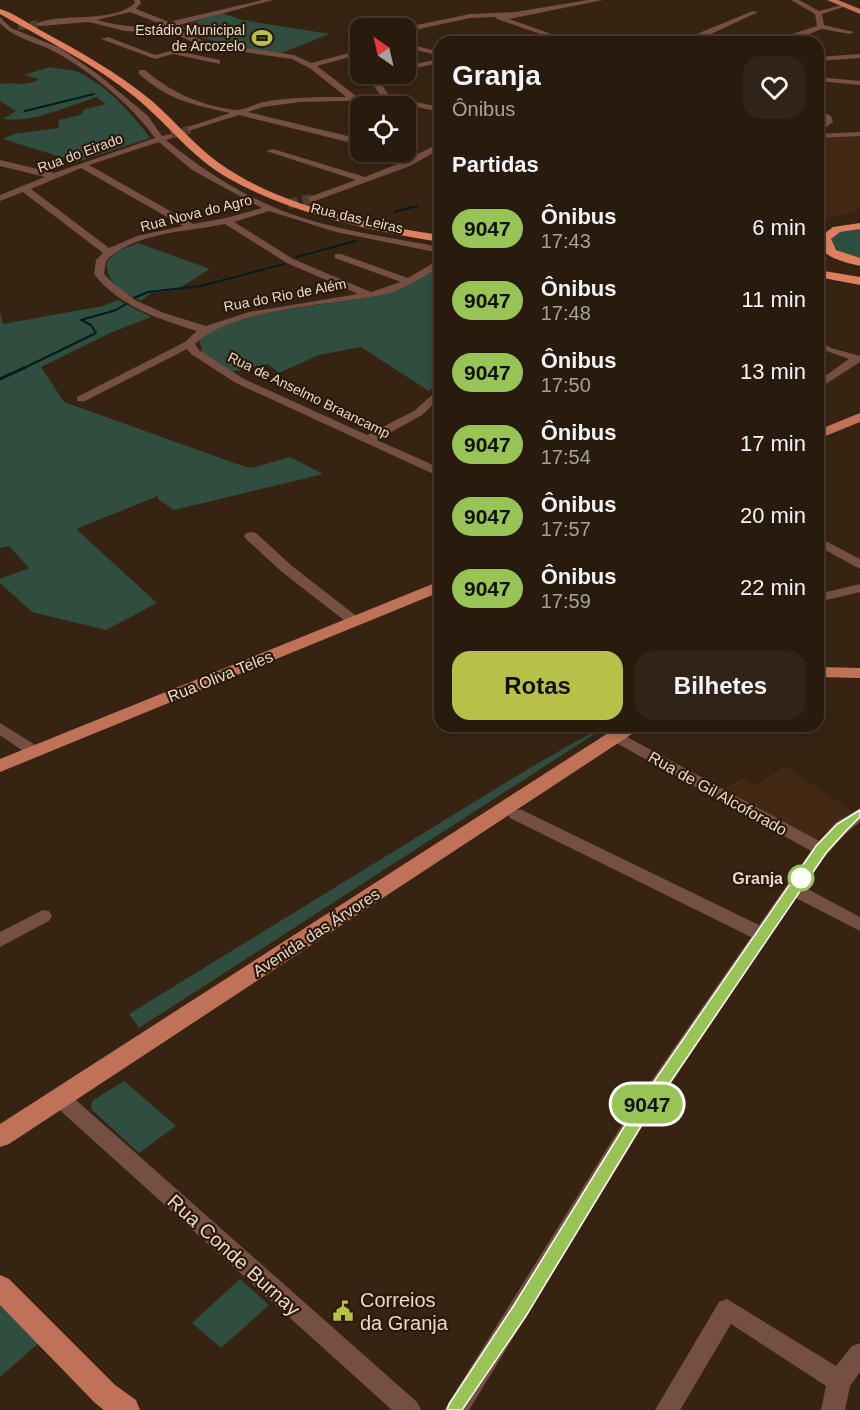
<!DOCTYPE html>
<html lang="pt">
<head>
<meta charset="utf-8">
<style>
  :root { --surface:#291a0e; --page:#312317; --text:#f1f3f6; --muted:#a5a19e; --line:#45382e; --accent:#b8c147 }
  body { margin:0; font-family:Helvetica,sans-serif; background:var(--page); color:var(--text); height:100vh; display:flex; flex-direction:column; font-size:22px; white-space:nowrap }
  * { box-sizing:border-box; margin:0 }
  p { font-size:20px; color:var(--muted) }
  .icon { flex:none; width:33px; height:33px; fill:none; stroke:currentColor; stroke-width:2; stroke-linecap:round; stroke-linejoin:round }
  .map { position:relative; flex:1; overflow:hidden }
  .side { position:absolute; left:434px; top:36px; width:390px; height:696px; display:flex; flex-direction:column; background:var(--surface); border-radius:18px; box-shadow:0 3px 9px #0003,0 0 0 2px var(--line) }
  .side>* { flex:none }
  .badge { padding:0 12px; border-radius:20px; font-size:21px; line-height:39px }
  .needle { width:39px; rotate:326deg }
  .tools { position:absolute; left:350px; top:18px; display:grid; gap:12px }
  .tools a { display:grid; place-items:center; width:66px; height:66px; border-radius:12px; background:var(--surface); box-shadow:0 3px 9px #0003,0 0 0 2px var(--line); font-size:30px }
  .map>.badge { position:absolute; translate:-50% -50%; box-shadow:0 0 0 3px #fff }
  h2 { padding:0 18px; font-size:22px; line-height:54px }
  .round { display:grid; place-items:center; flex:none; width:63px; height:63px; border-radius:18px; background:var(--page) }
  .overview { display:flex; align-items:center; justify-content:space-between; height:102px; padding:0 18px }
  h1 { font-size:28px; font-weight:800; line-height:45px }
  .action { display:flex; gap:12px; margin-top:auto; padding:12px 18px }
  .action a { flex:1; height:69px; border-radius:18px; background:var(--accent); color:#111; font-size:24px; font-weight:800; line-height:69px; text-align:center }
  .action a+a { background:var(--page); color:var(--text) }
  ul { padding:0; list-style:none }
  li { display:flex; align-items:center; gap:18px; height:72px; padding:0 18px }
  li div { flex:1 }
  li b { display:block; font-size:22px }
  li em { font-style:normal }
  li .badge { min-width:66px; font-weight:700; text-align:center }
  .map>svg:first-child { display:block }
</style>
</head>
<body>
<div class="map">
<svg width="860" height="1410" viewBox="0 0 860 1410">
  <rect width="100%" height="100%" fill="#372312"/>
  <g fill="#432913">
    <polygon points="860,135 860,209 824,220 818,217 818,138"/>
    <polygon points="785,766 852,811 815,841 725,789 742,778 755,786"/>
  </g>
  <g fill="#304e40">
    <polygon points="222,13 242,20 330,34 281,53 241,48 188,34 192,32 177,28"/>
    <path d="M50,67C59,69 70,69 78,72C107,86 131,112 150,138L77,162L3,139L14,134L58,128L59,120L80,115L85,109L106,104L97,97C68,106 34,123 3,119L16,111L0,101V84C14,81 26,88 39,79L24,75Z"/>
    <path d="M860,228V260C848,256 837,253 830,241L837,233Z"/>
    <path d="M138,243L210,269L176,290L151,293L141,301C123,292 105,283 107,261L120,250Z"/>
    <polygon points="433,268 439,270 439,384 429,391 361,347 319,355 279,373 268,364 231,372 204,356 199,340 223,324 269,312 377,296 405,286"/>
    <polygon points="118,300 151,317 110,333 41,367 64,402 237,464 251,468 290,457 323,474 174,510 158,499 158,496 76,529 157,603 106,630 32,612 0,583 0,579 29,568 9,546 0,548 0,312 3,324 103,306"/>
    <polygon points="603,726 607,726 139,1028 129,1014 528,769"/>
    <polygon points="124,1081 176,1126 139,1153 91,1109 92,1101"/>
    <polygon points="240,1279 269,1305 221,1348 192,1323"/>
    <polygon points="0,1298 41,1341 0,1377"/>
  </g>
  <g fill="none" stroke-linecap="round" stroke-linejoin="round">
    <g stroke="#001c1f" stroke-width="2">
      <polyline points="25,111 94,94"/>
      <polyline points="394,212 417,206"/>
      <polyline points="296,257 356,241"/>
      <polyline points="134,298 148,292 201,286 284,264"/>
      <polyline points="22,369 96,333 91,325 81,320 116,310 126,304"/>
    </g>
    <polyline stroke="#001c1f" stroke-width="3" points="0,379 24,368"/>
    <g stroke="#513e2e" stroke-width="8" stroke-dasharray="8 4" stroke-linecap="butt">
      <polyline points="18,26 40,24"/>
      <polyline points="171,135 191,129"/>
    </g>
    <polyline stroke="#513e2e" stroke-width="10" stroke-dasharray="10 5" stroke-linecap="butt" points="288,204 312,199"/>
    <g fill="#754f41" fill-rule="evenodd">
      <path d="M134,0H140L141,3L136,9L169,22L262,0H273L172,27L206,42L294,55L311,63L360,50V54L317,66L356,96H381L369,78L379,74H388L378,79L390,97L440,107V112L385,100L300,102L263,107L248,112L360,139V145L239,115L188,131V127L230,113C191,104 170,101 139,74V70H145C170,92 203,107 237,110C245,110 255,104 263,102C291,97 318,97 346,97L311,69L292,59L204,46L182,52L220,60V64L173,54L155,59L101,39L108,37L155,55L197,44L162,28L144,32L125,31L89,22L40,26L36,24C58,12 113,24 135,3ZM130,12L161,24C138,29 120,26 97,20Z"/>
      <polygon points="588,0 603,0 509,19 574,42 563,42 497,19 496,17 470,18 405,32 405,28 402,28 470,14 515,12"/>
      <polygon points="791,0 799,0 819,11 846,4 846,6 822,14 824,25 854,32 850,34 821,29 792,42 783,42 792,34 817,26 815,14"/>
      <polygon points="753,11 758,12 696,41 677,42"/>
      <path d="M0,17L11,28L60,48L99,75L148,116L162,136L172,134V138L166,140C201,169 240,194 283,211C332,230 388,237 440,247V253L336,232L269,211L234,222L293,259L371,292L401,282L335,258V254H341L408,278L440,259V267L411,284L391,293C336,306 235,306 195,344L199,350L244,379L367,435L414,411L440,388V398L422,415L377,440L440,468V477L236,383L191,354L187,349L85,401H77V397L185,342L197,331C159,319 120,307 94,274L96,260L103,253L23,192L0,201V195L45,177L0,166V160L54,173L155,138C133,106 88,69 53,51C36,42 13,38 0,23ZM159,142L192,170L262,208L226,218L193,224L89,165ZM81,168L183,226L137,236L109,248L31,189ZM225,224L287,263L358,294L249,312L206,326L164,313L137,301L113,283L104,274L106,261C134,232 187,232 225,224Z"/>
      <polygon points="405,43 440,52 440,56 405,47"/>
      <polygon points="860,54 860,58 818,61 818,57"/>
      <polygon points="440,59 440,63 405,70 405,66"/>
      <polygon points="818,77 860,81 860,85 818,81"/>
      <polygon points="818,110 831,116 833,122 818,133 818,127 825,121 818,115"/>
      <polygon points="860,132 860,136 818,138 818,134"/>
      <polygon points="440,143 440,149 410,166 312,202 309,201 309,197 356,180 266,151 273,149 365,177 410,159 391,154 390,152 416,155"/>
      <polygon points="818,341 831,348 860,356 860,362 818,389 818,381 849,359 818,348"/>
      <polygon points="251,532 256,533 292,566 359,618 361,621 359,624 349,624 282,572 246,539 244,536 246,533"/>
      <polygon points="818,537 860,559 860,569 818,546"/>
      <polygon points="860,584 860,592 818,602 818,594"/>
      <polygon points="0,723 40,748 43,752 40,756 30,756 0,735"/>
      <path d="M616,731L819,841L835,823L860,808V822C836,839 820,863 804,887L860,917V931L796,898L647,1119L469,1410H444L633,1107L751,937L510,818L508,814L510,810H522L759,925L811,851L611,740L608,736Z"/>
      <polygon points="43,910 49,911 52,916 49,921 0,947 0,932"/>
      <polygon points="61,1091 68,1093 417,1402 421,1410 392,1410 54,1105 51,1099 54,1093"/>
      <polygon points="727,1299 836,1366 852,1346 860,1343 860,1372 850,1386 845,1410 821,1410 826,1386 731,1324 680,1410 655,1410 719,1302"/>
    </g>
    <g fill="#c07258" fill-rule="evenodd">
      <polygon points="827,0 838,0 860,9 860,14"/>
      <polygon points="860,413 860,422 818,439 818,430"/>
      <polygon points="440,581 440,592 0,772 0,759"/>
      <polygon points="818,667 860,668 860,678 818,677"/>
      <polygon points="619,726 641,726 638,730 9,1144 0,1147 0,1124"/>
      <polygon points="0,1275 9,1279 115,1385 136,1400 140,1410 104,1410 95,1403 0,1305"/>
    </g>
    <g fill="#de8060" fill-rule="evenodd">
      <path d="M0,9C14,13 27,23 40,30C79,51 118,73 152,101C175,121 194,145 219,163C279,206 368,224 440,235V242C367,230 292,214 228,178C192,158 167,123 135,97C94,64 46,40 0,14Z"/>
      <path d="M860,223V229L840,232L831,239L836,250L860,258V266C845,262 814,257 821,236L833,227Z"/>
      <polygon points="818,270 860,277 860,285 818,277"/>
    </g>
  </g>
  <polygon fill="#98c455" stroke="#fff" stroke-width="1.5" points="860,810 860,817 846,831 826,853 646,1118 526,1316 462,1410 447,1410 449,1404 514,1305 635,1109 816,846 837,824"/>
  <defs>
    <g id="stadium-bare" transform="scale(1.62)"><path d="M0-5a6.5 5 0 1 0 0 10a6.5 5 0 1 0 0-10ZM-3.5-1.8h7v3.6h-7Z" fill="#b8c147" stroke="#2d1908" stroke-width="2.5" paint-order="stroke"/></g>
    <g id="civic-bare" transform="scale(1.62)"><path d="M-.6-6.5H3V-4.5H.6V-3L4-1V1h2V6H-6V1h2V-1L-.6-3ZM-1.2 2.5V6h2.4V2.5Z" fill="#b8c147" stroke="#2d1908" stroke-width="2.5" paint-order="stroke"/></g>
  </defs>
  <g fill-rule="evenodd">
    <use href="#stadium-bare" x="262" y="38"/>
    <use href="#civic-bare" x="343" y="1311"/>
  </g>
  <circle fill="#fff" stroke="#98c455" stroke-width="3" cx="801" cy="878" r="12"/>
  <g text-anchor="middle" stroke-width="4.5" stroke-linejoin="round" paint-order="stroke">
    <g font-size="14" fill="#e6d8ce" stroke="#2d1908" text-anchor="end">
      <text x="245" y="35">Estádio Municipal<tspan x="245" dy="16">de Arcozelo</tspan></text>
    </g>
    <g font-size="14" fill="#e6d8ce" stroke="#2d1908">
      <text transform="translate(80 153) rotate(-20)" y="5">Rua do Eirado</text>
      <text transform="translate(196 213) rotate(-14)" y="5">Rua Nova do Agro</text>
      <text transform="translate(357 218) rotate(13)" y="5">Rua das Leiras</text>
      <text transform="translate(285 295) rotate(-11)" y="5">Rua do Rio de Além</text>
      <text transform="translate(309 395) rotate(26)" y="5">Rua de Anselmo Braancamp</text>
    </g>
    <g font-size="16" fill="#e6d8ce" stroke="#2d1908">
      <text transform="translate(220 676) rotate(-22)" y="6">Rua Oliva Teles</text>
      <text transform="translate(718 793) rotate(29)" y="6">Rua de Gil Alcoforado</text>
      <text transform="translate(316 932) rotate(-33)" y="6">Avenida das Árvores</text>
    </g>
    <g font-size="16" font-weight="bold" fill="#e6d8ce" stroke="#2d1908" text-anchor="end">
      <text x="783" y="884">Granja</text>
    </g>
    <g font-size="20" fill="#e6d8ce" stroke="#2d1908">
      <text transform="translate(234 1255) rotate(42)" y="7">Rua Conde Burnay</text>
    </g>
    <g font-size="20" fill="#e6d8ce" stroke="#2d1908" text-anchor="start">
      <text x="360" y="1307">Correios<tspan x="360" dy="23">da Granja</tspan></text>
    </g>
  </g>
</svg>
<div class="tools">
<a><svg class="needle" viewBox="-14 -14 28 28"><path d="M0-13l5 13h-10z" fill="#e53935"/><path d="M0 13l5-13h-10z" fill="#a5a19e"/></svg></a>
<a><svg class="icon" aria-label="locate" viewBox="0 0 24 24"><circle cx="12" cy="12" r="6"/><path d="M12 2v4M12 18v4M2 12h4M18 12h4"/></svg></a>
</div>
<b class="badge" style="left:647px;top:1104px;background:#98c455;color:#111">9047</b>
<section class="side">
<div class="overview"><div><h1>Granja</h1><p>Ônibus</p></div><a class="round"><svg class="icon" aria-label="heart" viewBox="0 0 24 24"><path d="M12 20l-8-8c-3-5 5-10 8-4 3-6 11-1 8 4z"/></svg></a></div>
<h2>Partidas</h2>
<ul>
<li><span class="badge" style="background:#98c455;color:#111">9047</span><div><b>Ônibus</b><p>17:43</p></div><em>6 min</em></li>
<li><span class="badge" style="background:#98c455;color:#111">9047</span><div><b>Ônibus</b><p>17:48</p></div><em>11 min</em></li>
<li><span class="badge" style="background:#98c455;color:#111">9047</span><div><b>Ônibus</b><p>17:50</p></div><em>13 min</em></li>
<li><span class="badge" style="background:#98c455;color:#111">9047</span><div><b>Ônibus</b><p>17:54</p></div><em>17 min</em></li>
<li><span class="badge" style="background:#98c455;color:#111">9047</span><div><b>Ônibus</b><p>17:57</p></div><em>20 min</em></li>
<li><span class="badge" style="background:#98c455;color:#111">9047</span><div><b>Ônibus</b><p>17:59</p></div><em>22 min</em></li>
</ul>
<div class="action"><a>Rotas</a><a>Bilhetes</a></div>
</section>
</div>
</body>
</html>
